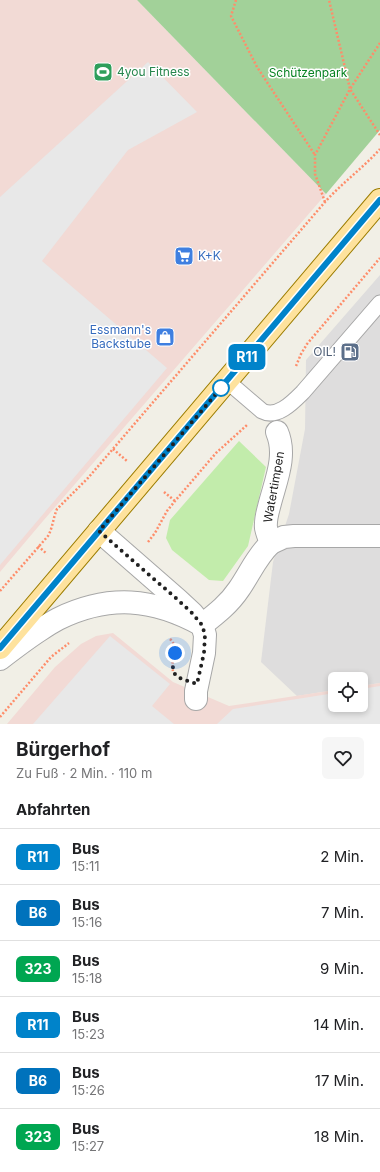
<!DOCTYPE html>
<html lang="de">
<head>
<meta charset="utf-8">
<style>
  :root { --surface:#fff; --page:#f6f6f6; --text:#202124; --muted:#757577; --line:#e0e0e0 }
  body { margin:0; font-family:Inter,sans-serif; background:var(--page); color:var(--text); height:100vh; display:flex; flex-direction:column; font-size:15px; white-space:nowrap }
  * { box-sizing:border-box; margin:0 }
  p { font-size:13px; color:var(--muted) }
  .icon { flex:none; width:22px; height:22px; fill:none; stroke:currentColor; stroke-width:2; stroke-linecap:round; stroke-linejoin:round }
  .map { position:relative; height:724px; overflow:hidden }
  .side { display:flex; flex-direction:column; background:var(--surface); flex:1 }
  .side>* { flex:none }
  .badge { padding:0 8px; border-radius:6px; font-size:14px; line-height:26px }
  .tools { position:absolute; left:328px; top:672px; display:grid; gap:8px }
  .tools a { display:grid; place-items:center; width:40px; height:40px; border-radius:6px; background:var(--surface); box-shadow:0 2px 6px #0003; font-size:20px }
  .you { position:absolute; width:20px; height:20px; margin:-10px; border:3px solid #fff; border-radius:50%; background:#1a73e8; box-shadow:0 0 0 6px #1a73e833 }
  .map>.badge { position:absolute; translate:-50% -50%; box-shadow:0 0 0 2px #fff }
  h2 { padding:0 16px; font-size:15px; line-height:36px }
  .round { display:grid; place-items:center; flex:none; width:42px; height:42px; border-radius:6px; background:var(--page) }
  .overview { display:flex; align-items:center; justify-content:space-between; height:68px; padding:0 16px }
  h1 { font-size:19px; font-weight:700; line-height:30px }
  ul { padding:0; list-style:none }
  li { display:flex; align-items:center; gap:12px; height:56px; padding:0 16px; border-top:1px solid var(--line) }
  li div { flex:1 }
  li b { display:block; font-size:15px }
  li em { font-style:normal }
  li .badge { min-width:44px; font-weight:700; text-align:center }
  .map>svg:first-child { display:block }
</style>
</head>
<body>
<div class="map">
<svg width="380" height="724" viewBox="0 0 380 724">
  <rect width="100%" height="100%" fill="#f1efe6"/>
  <polygon fill="#dedddd" points="380,275 380,683 361,686 361,679 335,679 335,690 297,696 261,662 273,562 289,514 305,429 306,360"/>
  <g fill="#f2dad5">
    <polygon points="0,0 137,0 326,194 43,521 0,572"/>
    <polygon points="113,633 173,682 229,706 335,690 335,705 361,705 361,686 380,683 380,724 7,724 55,667 81,644 96,636"/>
  </g>
  <polygon fill="#c2ecab" points="239,441 266,467 248,546 223,581 209,580 172,550 166,538 170,520"/>
  <polygon fill="#a2d199" points="137,0 380,0 380,130 326,194"/>
  <g fill="#e8e8e8">
    <polygon points="148,62 197,112 128,150 42,261 167,368 0,565 0,197"/>
    <polygon points="110,636 170,684 152,706 174,724 33,724"/>
    <polygon points="380,686 380,724 217,724 233,709 335,693 335,705 361,705 361,689"/>
  </g>
  <g fill="none" stroke-linecap="round" stroke-linejoin="round">
    <g stroke="#a7a7a7" stroke-width="17">
      <path id="service" d="M227,381L262,411C277,419 293,402 303,392L380,303"/>
    </g>
    <g stroke="#a7a7a7" stroke-width="24">
      <g id="minor">
        <polyline points="99,531 178,600 192,613 202,625 205,635 204,653 196,691 196,699"/>
        <polyline points="271,543 284,537 294,536 380,536"/>
        <path d="M202,625C216,614 229,604 239,589C250,573 257,556 271,543C269,538 267,533 266,528C265,519 268,511 270,503C276,480 287,455 277,432"/>
        <path d="M0,659C13,649 26,639 40,630C46,626 52,622 58,619C109,594 153,598 202,625"/>
      </g>
    </g>
    <g stroke="#9c7d00" stroke-width="24">
      <polyline id="primary" points="0,648 380,200"/>
    </g>
    <g stroke="#fe8d6a" stroke-width="2.5" stroke-dasharray="2 2" stroke-linecap="butt">
      <polyline points="236,0 231,16 257,67 315,155"/>
      <polyline points="380,43 350,89 380,135"/>
      <polyline points="325,202 315,174 315,155 350,89 329,0"/>
      <polyline points="296,366 301,354 307,344 380,258"/>
      <polyline points="113,449 127,461"/>
      <polyline points="164,492 175,501"/>
      <polyline points="148,542 155,533 167,511 175,501 216,453 247,425"/>
      <polyline points="38,546 47,554"/>
      <path d="M0,591L48,536C53,527 53,518 57,509L88,478L325,202C342,183 363,168 380,149"/>
      <path d="M170,639C180,648 170,660 173,671"/>
      <polyline points="0,717 51,657 69,643"/>
    </g>
    <use href="#service" stroke="#fff" stroke-width="15"/>
    <use href="#minor" stroke="#fff" stroke-width="22"/>
    <use href="#primary" stroke="#fee29d" stroke-width="22"/>
  </g>
  <g fill="none" stroke-linecap="round" stroke-linejoin="round">
    <g stroke="#fff" stroke-width="9">
      <polyline id="line" points="0,648 380,200"/>
    </g>
    <use href="#line" stroke="#0083ca" stroke-width="6"/>
    <path stroke="#202020" stroke-width="4" stroke-dasharray="0 7.2" d="M175,653C169,678 176,677 197,684L204,653L205,635L202,625L192,613L178,600L99,531L221,388"/>
  </g>
  <defs>
    <g id="stadium-square" transform="scale(1)"><rect x="-9" y="-9" width="18" height="18" rx="4" fill="#2e9e5b" stroke="#fff"/><path d="M0-5a6.5 5 0 1 0 0 10a6.5 5 0 1 0 0-10ZM-3.5-1.8h7v3.6h-7Z" fill="#fff"/></g>
    <g id="supermarket-square" transform="scale(1)"><rect x="-9" y="-9" width="18" height="18" rx="4" fill="#3f7fe0" stroke="#fff"/><path d="M-6-5.5h2.5l.6 2H6L4.5 2H-2.5L-4.4-4H-6ZM-1.5 3.2a1.3 1.3 0 1 0 .1 0ZM3 3.2a1.3 1.3 0 1 0 .1 0Z" fill="#fff"/></g>
    <g id="shop-square" transform="scale(1)"><rect x="-9" y="-9" width="18" height="18" rx="4" fill="#3f7fe0" stroke="#fff"/><path d="M-5-2.5h2.3a2.7 3.5 0 0 1 5.4 0H5L5.5 6h-11ZM-1.5-2.5h3a1.5 2.3 0 0 0-3 0Z" fill="#fff"/></g>
    <g id="fuel-square" transform="scale(1)"><rect x="-9" y="-9" width="18" height="18" rx="4" fill="#5c6f8a" stroke="#fff"/><path d="M-5.5-6h7V0h2V4h1.3V-2.5L3-4.5l.8-.8L6-3V5H2.5V1h-1V6h-7ZM-4.2-4.7v3.2H.2V-4.7Z" fill="#fff"/></g>
  </defs>
  <g fill-rule="evenodd">
    <use href="#stadium-square" x="103" y="72"/>
    <use href="#supermarket-square" x="184" y="256"/>
    <use href="#shop-square" x="165" y="337"/>
    <use href="#fuel-square" x="350" y="352"/>
  </g>
  <circle fill="#fff" stroke="#0083ca" stroke-width="2" cx="221" cy="388" r="8"/>
  <g text-anchor="middle" stroke-width="3" stroke-linejoin="round" paint-order="stroke">
    <g font-size="12" fill="#27864d" stroke="#fff" text-anchor="start">
      <text x="117" y="76">4you Fitness</text>
    </g>
    <g font-size="12" fill="#088323" stroke="#fff">
      <text x="308" y="77">Schützenpark</text>
    </g>
    <g font-size="12" fill="#366cbe" stroke="#fff" text-anchor="start">
      <text x="198" y="260">K+K</text>
      <text x="151" y="334" text-anchor="end">Essmann's<tspan x="151" dy="14">Backstube</tspan></text>
    </g>
    <g font-size="12" fill="#4e5e75" stroke="#fff" text-anchor="end">
      <text x="336" y="356">OIL!</text>
    </g>
    <g font-size="12" fill="#202020" stroke="#fff">
      <text transform="translate(274 487) rotate(-80)" y="4">Watertimpen</text>
    </g>
  </g>
</svg>
<div class="tools">
<a><svg class="icon" aria-label="locate" viewBox="0 0 24 24"><circle cx="12" cy="12" r="6"/><path d="M12 2v4M12 18v4M2 12h4M18 12h4"/></svg></a>
</div>
<div class="you" style="left:175px;top:653px"></div>
<b class="badge" style="left:247px;top:357px;background:#0083ca;color:#fff">R11</b>
</div>
<section class="side">
<div class="overview"><div><h1>Bürgerhof</h1><p>Zu Fuß · 2 Min. · 110 m</p></div><a class="round"><svg class="icon" aria-label="heart" viewBox="0 0 24 24"><path d="M12 20l-8-8c-3-5 5-10 8-4 3-6 11-1 8 4z"/></svg></a></div>
<h2>Abfahrten</h2>
<ul>
<li><span class="badge" style="background:#0083ca;color:#fff">R11</span><div><b>Bus</b><p>15:11</p></div><em>2 Min.</em></li>
<li><span class="badge" style="background:#0072bc;color:#fff">B6</span><div><b>Bus</b><p>15:16</p></div><em>7 Min.</em></li>
<li><span class="badge" style="background:#00a651;color:#fff">323</span><div><b>Bus</b><p>15:18</p></div><em>9 Min.</em></li>
<li><span class="badge" style="background:#0083ca;color:#fff">R11</span><div><b>Bus</b><p>15:23</p></div><em>14 Min.</em></li>
<li><span class="badge" style="background:#0072bc;color:#fff">B6</span><div><b>Bus</b><p>15:26</p></div><em>17 Min.</em></li>
<li><span class="badge" style="background:#00a651;color:#fff">323</span><div><b>Bus</b><p>15:27</p></div><em>18 Min.</em></li>
</ul>
</section>
</body>
</html>
